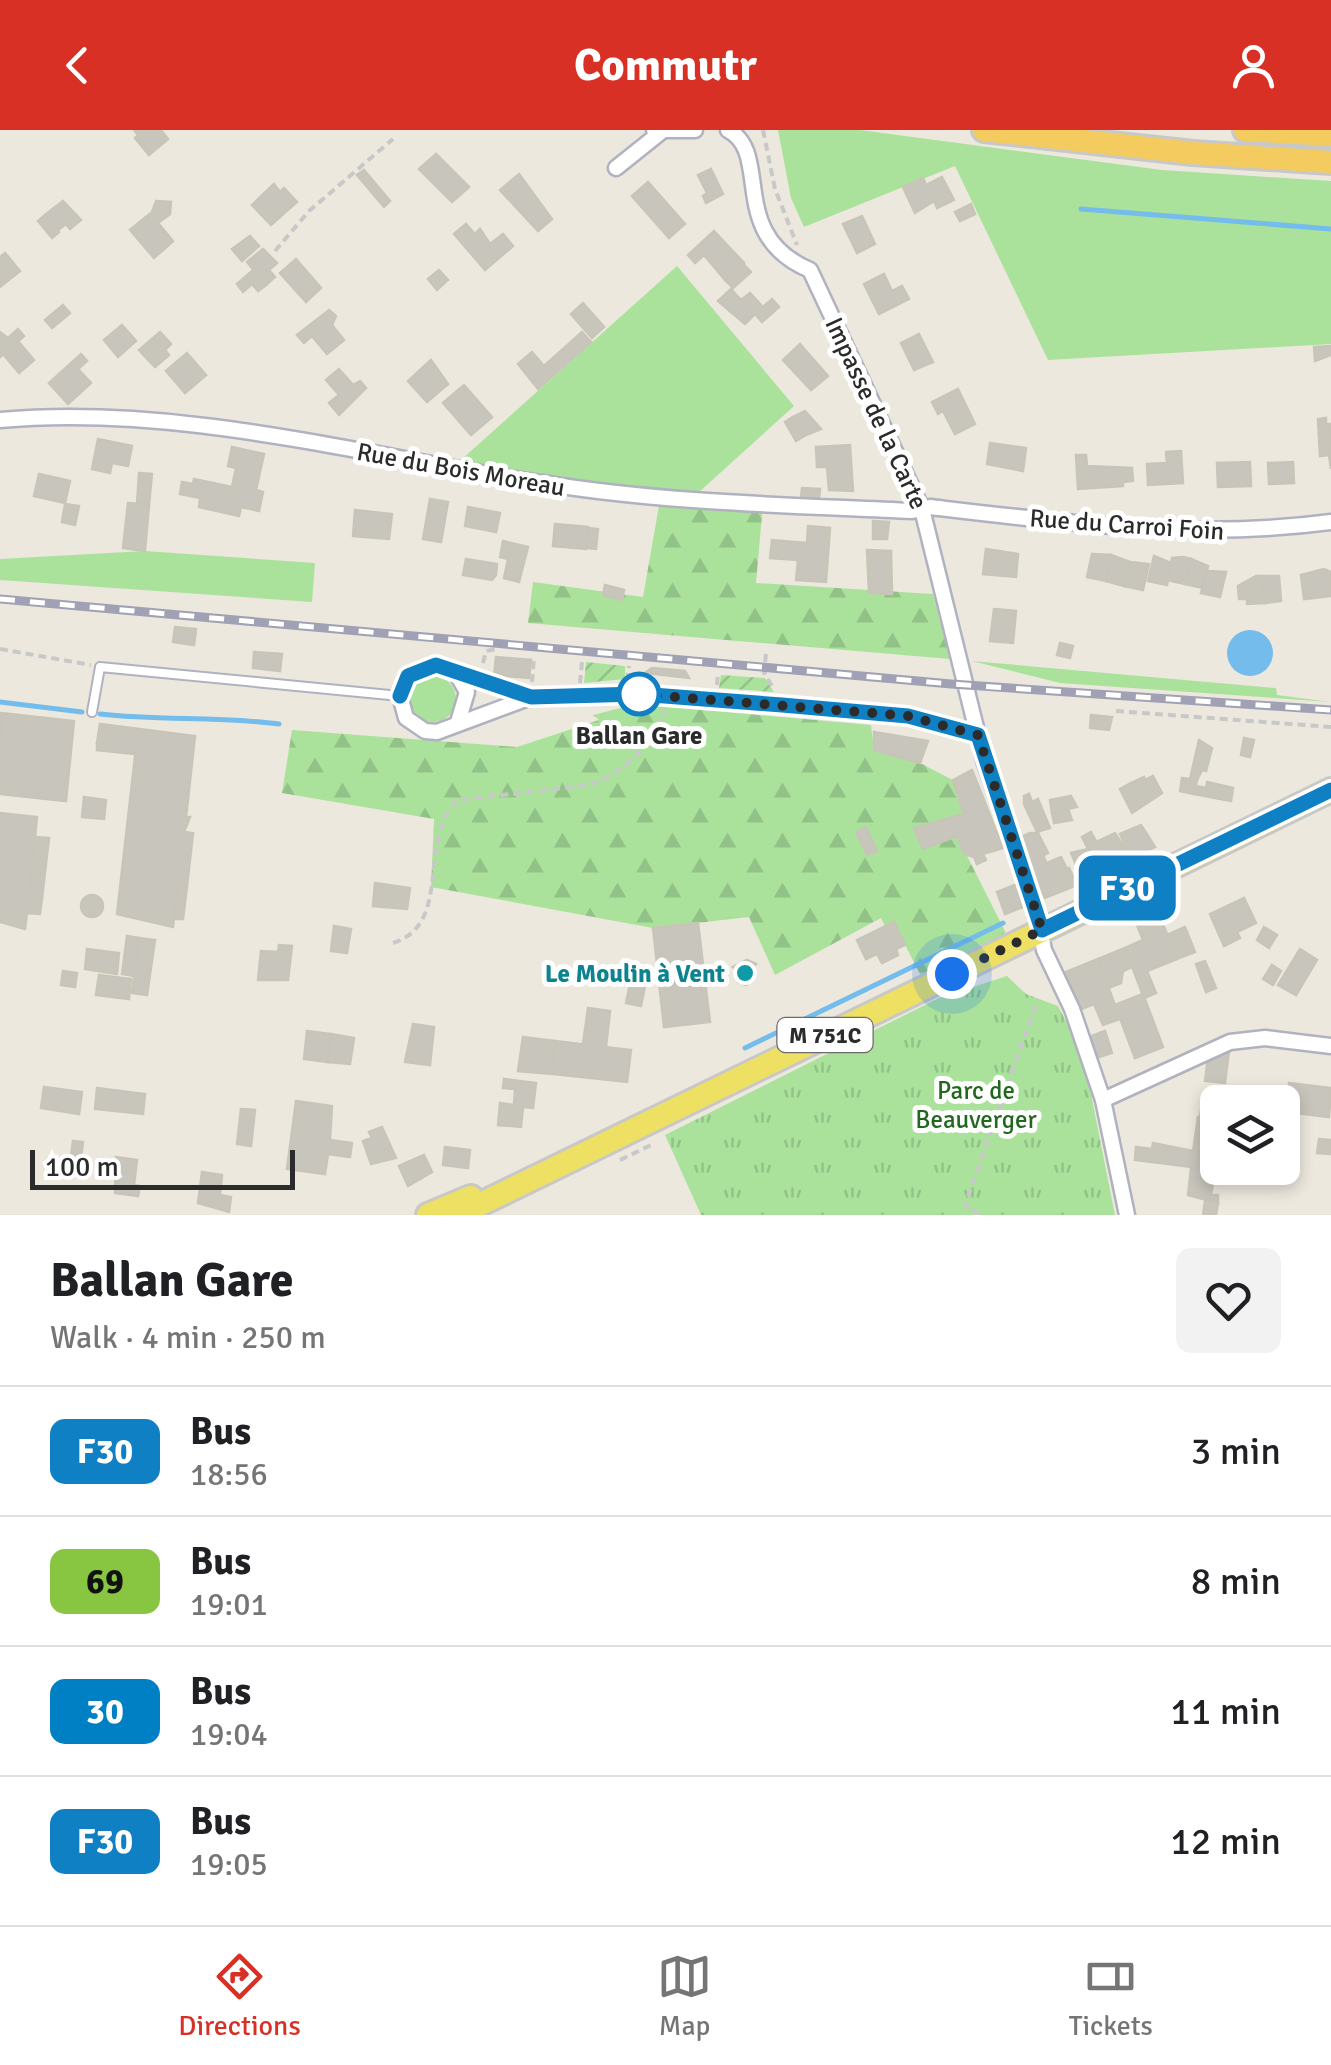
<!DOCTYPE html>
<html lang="en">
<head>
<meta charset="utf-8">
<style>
  :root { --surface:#fff; --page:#f2f2f2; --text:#202124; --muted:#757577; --line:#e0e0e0; --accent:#d93025 }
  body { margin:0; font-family:Signika,sans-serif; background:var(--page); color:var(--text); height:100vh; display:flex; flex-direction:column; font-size:38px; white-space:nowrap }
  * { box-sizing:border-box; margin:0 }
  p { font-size:32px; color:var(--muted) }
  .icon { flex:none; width:55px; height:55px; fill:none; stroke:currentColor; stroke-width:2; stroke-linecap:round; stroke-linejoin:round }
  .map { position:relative; height:1085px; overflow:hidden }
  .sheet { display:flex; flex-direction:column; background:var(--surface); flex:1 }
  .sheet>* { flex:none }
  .badge { padding:0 20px; border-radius:15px; font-size:35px; line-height:65px }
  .controls { position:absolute; left:1200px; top:955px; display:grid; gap:20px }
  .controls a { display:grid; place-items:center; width:100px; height:100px; border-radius:15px; background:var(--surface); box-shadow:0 5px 15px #0003; font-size:50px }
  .scale { position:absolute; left:30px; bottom:25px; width:265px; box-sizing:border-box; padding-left:10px; border:5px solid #2b2b2b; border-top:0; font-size:28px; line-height:35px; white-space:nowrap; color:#2b2b2b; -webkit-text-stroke:8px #fff; paint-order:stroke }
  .you { position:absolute; width:50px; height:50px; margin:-25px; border:8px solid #fff; border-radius:50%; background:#1a73e8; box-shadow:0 0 0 15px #1a73e833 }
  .map>.badge { position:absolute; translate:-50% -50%; box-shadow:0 0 0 5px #fff }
  .round { display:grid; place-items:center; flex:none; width:105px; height:105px; border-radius:15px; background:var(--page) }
  .headline { display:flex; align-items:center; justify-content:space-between; height:170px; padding:0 50px }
  h1 { font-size:48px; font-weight:700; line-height:75px }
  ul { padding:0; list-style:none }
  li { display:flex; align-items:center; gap:30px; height:130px; padding:0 50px; border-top:2px solid var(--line) }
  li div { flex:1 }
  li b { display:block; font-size:38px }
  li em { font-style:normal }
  li .badge { min-width:110px; font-weight:700; text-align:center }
  header { display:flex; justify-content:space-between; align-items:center; height:130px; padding:0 50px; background:var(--accent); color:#fff; font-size:45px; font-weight:700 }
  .dock { display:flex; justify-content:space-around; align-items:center; height:140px; border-top:2px solid var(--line); background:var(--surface); font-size:28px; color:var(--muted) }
  .dock a { display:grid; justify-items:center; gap:5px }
  .dock .on { color:var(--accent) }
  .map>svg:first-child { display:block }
</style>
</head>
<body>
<header><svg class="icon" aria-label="back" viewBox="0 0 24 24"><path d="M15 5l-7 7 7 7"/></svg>Commutr<svg class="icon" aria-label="person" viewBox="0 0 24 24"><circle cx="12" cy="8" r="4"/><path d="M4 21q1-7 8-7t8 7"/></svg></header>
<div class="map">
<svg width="1331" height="1085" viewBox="0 0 1331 1085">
  <defs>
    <pattern id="forest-firs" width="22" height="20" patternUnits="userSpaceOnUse" patternTransform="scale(2.5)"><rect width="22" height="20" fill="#aae29c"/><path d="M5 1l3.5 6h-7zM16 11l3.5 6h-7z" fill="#92c287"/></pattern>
    <pattern id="park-tufts" width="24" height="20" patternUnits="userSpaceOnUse" patternTransform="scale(2.5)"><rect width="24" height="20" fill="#aae29c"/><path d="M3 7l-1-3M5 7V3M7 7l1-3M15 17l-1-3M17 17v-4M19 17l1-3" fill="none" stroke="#92c287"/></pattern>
    <pattern id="garden-furrows" width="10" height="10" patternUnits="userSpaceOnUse" patternTransform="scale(2.5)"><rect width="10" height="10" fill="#aae29c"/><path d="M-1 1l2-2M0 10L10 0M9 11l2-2" fill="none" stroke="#92c287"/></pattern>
  </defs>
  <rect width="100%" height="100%" fill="#ede8de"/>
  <g fill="#aae29c">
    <polygon points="778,0 860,0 1162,40 1331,51 1331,214 1048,230 955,36 804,97 791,68"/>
    <polygon points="677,136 794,276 688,372 452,338"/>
    <polygon points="145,421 315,433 312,472 0,450 0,429"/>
    <polygon points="972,531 1276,558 1277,565 1331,572 1060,553"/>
    <circle cx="433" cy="569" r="23"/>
  </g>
  <g fill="url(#forest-firs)">
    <polygon points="660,370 763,374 756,453 933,464 950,529 528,493 533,452 643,467"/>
    <polygon points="636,574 871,595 874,620 920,633 953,650 964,684 914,699 923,719 957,706 1011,813 926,856 894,793 885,796 881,788 775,845 749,787 653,798 431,757 434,689 282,663 292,600 517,617 599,590 593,585"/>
  </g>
  <polygon fill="url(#park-tufts)" points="1007,846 1026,864 1058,876 1083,924 1115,1085 701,1085 665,1005 939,868"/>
  <g fill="url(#garden-furrows)">
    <polygon points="586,532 625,536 625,549 584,553"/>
    <polygon points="721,545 765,548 774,562 719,558"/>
  </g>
  <circle fill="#74bcec" cx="1250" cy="523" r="23"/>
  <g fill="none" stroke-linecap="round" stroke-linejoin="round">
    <g stroke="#74bcec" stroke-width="5">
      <polyline points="1081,79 1331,99"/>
      <polyline points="0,572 82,582"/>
      <path d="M100,584C160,591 219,586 279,594"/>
      <polyline points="745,918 1003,793"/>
    </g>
  </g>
  <g fill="#c8c5bd" stroke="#c8c5b8" stroke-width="2.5">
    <polygon points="161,0 168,9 149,25 135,8 138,5 134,0"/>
    <polygon points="436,24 469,57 452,72 419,39"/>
    <polygon points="711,39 723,64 706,73 703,66 707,63 698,45"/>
    <polygon points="364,40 390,71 384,77 357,45"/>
    <polygon points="519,44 552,89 538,101 500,60"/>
    <polygon points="942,47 954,70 937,78 934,71 915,83 903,57 923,48 926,55"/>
    <polygon points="648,52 685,94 669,108 632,66"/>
    <polygon points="274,54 280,62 284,58 297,72 271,95 252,75"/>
    <polygon points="63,71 81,90 70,99 66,94 58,100 45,85"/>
    <polygon points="156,71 171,72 170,84 158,93 173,111 154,128 130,100 152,82"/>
    <polygon points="971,74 975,84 960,91 955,82"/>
    <polygon points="45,85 59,102 52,108 38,91"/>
    <polygon points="862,86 875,114 857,123 843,94"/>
    <polygon points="466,94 475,104 480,99 490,114 503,104 513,116 485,140 454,104"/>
    <polygon points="714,101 744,133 725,150 704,125 695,133 688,125"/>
    <polygon points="250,106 259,116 242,131 232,119"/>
    <polygon points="263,119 277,133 269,140 275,147 266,155 247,132"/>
    <polygon points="5,123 20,141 0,157 0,127"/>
    <polygon points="296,129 321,158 306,172 280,143"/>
    <polygon points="743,134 751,142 733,158 725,150"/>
    <polygon points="253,140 266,155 258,161 252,154 243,162 237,154"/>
    <polygon points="439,140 448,150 437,160 428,149"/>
    <polygon points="884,144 892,161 902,156 909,169 879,184 864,154"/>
    <polygon points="731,159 741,170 750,163 763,177 772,169 779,177 762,192 755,184 745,194 718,171"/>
    <polygon points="583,173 604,197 592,208 571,184"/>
    <polygon points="63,175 70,183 52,198 45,190"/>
    <polygon points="329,180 336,186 332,195 344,210 327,224 312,206 304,213 297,205"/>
    <polygon points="122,195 136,211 118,227 104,210"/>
    <polygon points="18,199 24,206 0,227 0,202 8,208"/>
    <polygon points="160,202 171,214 165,220 169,225 155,237 139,220"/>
    <polygon points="582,202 591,212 538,259 518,234 532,222 544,236"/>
    <polygon points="919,204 933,232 914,240 901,213"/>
    <polygon points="18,211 34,230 19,243 3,224"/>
    <polygon points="800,214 828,246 811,260 783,230"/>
    <polygon points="1331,216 1331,225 1315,231 1314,217"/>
    <polygon points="187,223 206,245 185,263 166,241"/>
    <polygon points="81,224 87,231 78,239 91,253 68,274 49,253"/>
    <polygon points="431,230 448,254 427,272 408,251"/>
    <polygon points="339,239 353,255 360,251 366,258 339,285 329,273 339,265 326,250"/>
    <polygon points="464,255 492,287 471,305 443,273"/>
    <polygon points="958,259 975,294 955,304 943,281 938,284 932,272"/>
    <polygon points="805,281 821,299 804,306 793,287"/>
    <polygon points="793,287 804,306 796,311 785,292"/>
    <polygon points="1326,288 1326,294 1331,294 1331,339 1329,325 1320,326 1318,289"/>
    <polygon points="98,309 132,316 128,336 112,333 110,343 92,339"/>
    <polygon points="990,313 1026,318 1023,341 987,334"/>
    <polygon points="850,315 853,361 829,360 827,337 817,337 816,317"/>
    <polygon points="232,317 264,324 256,360 263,362 259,381 241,377 239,386 199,377 200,368 180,364 182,352 193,354 194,349 232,357 236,338 228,336"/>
    <polygon points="1181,321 1183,353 1148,355 1147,334 1167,333 1166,322"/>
    <polygon points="1076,325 1086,325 1087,336 1132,338 1133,351 1123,352 1123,356 1078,359"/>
    <polygon points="1250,332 1251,356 1218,357 1217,333"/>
    <polygon points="1293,332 1294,353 1269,354 1268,333"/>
    <polygon points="139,343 152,344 149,375 137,374"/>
    <polygon points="39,344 70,351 65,373 34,366"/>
    <polygon points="802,358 820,359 819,369 801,368"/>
    <polygon points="430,369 448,372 441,412 423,409"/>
    <polygon points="128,373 149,375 145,421 123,418"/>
    <polygon points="65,374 79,376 75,395 62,392"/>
    <polygon points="468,377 500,383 496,402 465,396"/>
    <polygon points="355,380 392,384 389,409 353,406"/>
    <polygon points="873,391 889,392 887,409 873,409"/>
    <polygon points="555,394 588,397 586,419 553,416"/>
    <polygon points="808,396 830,398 826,452 796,450 798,430 770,428 772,410 807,413"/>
    <polygon points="588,398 598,399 596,419 586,418"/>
    <polygon points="503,411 528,417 519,452 504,448 508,429 500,427"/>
    <polygon points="986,419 1018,424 1016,447 983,444"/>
    <polygon points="867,420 891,421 892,464 869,463"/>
    <polygon points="1092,424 1111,425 1106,451 1087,447"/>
    <polygon points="1111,425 1130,432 1124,456 1106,451"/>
    <polygon points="1154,426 1171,433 1167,455 1148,451"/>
    <polygon points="1183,427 1191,429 1185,454 1167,450 1172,428"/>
    <polygon points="466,429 497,434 496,445 492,450 463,445"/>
    <polygon points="1191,429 1208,436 1203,458 1185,454"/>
    <polygon points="1130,432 1149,434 1143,460 1124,456"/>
    <polygon points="1324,439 1331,442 1331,466 1304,469 1301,445"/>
    <polygon points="1207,441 1226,442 1220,467 1201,463"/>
    <polygon points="1256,446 1262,446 1265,473 1247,474 1247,469 1239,469 1238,456"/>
    <polygon points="1262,446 1279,446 1281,471 1265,473"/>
    <polygon points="605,455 624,460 622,470 603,465"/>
    <polygon points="994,479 1016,481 1013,513 990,511"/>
    <polygon points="175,497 196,499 194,515 173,512"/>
    <polygon points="1060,513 1073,516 1070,528 1057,525"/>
    <polygon points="254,522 282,524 280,541 253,538"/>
    <polygon points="496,527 531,530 529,548 494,545"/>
    <polygon points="652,538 685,541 689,548 645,543"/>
    <polygon points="1,583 74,591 66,671 0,664"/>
    <polygon points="1091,585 1112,587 1109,600 1090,598"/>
    <polygon points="100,594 195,606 186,687 190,687 184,702 193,703 187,756 178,755 173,797 117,784 136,618 97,613"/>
    <polygon points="874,602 928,611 920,633 874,620"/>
    <polygon points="1244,608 1254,610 1250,627 1241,625"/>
    <polygon points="1199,610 1212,618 1206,641 1202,640 1197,650 1190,649"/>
    <polygon points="97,613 136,618 136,624 97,620"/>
    <polygon points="972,640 1003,718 983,724 986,730 977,734 974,727 964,724 957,706 923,719 914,698 964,684 953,650"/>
    <polygon points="1153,646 1162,663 1132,683 1120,659 1131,653 1137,665 1150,659 1145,650"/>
    <polygon points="1144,647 1150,659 1137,665 1131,653"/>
    <polygon points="1182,648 1197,650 1194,664 1180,661"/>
    <polygon points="1207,652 1233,658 1231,671 1194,664 1196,656 1206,658"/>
    <polygon points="1029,664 1032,672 1038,669 1050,698 1037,702 1024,674 1024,666"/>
    <polygon points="1071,666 1077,677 1052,683 1050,670"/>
    <polygon points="84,667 106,670 104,689 82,687"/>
    <polygon points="1068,679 1072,690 1054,693 1052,683"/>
    <polygon points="0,683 37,687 29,765 42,768 40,784 27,783 25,799 0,792"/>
    <polygon points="1141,695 1155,717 1131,728 1120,704"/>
    <polygon points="866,697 877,721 867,725 856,702"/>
    <polygon points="1091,702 1103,724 1077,737 1071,723 1088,719 1082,707"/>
    <polygon points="1030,703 1038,703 1048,723 1028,733 1019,708"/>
    <polygon points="1115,703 1131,728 1108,741 1096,712"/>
    <polygon points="35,707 49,708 42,768 29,765"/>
    <polygon points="1043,725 1052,746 1069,738 1077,755 1045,768 1028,733"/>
    <polygon points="1101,725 1108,741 1085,751 1077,737"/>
    <polygon points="1061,727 1067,739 1052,746 1047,733"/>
    <polygon points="375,753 410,758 407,779 373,776"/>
    <polygon points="178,755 187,756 183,789 174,789"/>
    <polygon points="1015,755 1023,777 1005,784 997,762"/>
    <circle cx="92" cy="776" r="11"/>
    <polygon points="1244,768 1256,793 1237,802 1240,808 1224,816 1210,784"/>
    <polygon points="1154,772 1177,829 1147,841 1156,863 1144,868 1125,818 1143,810 1132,783"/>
    <polygon points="894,792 905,815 896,819 898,825 882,833 877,824 866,829 857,810"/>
    <polygon points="698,793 710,892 664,897 653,798"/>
    <polygon points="334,796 351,799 347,823 331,821"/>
    <polygon points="1185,797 1195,822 1177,829 1167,805"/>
    <polygon points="1264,797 1277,805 1269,818 1257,810"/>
    <polygon points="127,806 139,808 134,846 122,844"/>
    <polygon points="139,808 155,810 147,865 132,863"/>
    <polygon points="279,815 292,816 288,850 258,850 261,821 278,822"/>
    <polygon points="1125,818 1132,837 1123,841 1121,853 1108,858 1098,829"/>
    <polygon points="87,819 119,823 117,844 85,839"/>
    <polygon points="1300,819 1317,830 1296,865 1278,855"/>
    <polygon points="1098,829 1120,889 1103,895 1094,874 1079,880 1066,842"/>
    <polygon points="747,830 756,834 750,840 754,849 746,855 738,852 739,842 733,837"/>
    <polygon points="1205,831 1216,858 1206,862 1196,834"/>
    <polygon points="1272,835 1281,841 1273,855 1263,849"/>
    <polygon points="63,841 77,843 75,857 61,855"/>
    <polygon points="99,845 131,849 129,869 96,865"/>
    <polygon points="631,849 646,851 641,876 626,873"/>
    <polygon points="1143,864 1163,917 1135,928 1115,875"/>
    <polygon points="588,878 610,881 606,917 583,914"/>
    <polygon points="413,894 434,897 430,935 405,932"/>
    <polygon points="307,901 331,904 328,932 304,929"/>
    <polygon points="1105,901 1112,923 1096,928 1089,907"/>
    <polygon points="331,904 354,908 350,934 328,932"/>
    <polygon points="523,907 555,911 552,944 518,941"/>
    <polygon points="555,911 631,920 627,952 552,944"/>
    <polygon points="1229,921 1225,953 1205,951 1208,927"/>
    <polygon points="504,949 536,953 533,978 523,977 521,997 498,995 500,973 514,975 515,959 503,958"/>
    <polygon points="1289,953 1331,958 1329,987 1286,982"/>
    <polygon points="44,957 82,962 79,984 41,978"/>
    <polygon points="97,958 145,964 143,984 95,979"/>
    <polygon points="1203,969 1218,976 1218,989 1200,987"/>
    <polygon points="296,971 332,976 330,1010 352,1013 350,1027 328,1024 325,1044 287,1039"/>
    <polygon points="241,979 255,980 251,1016 237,1014"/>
    <polygon points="1198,987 1218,989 1218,1024 1193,1021"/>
    <polygon points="382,997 396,1028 371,1034 363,1011 372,1008 369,1002"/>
    <polygon points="1319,1009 1331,1010 1331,1024 1317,1023"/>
    <polygon points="73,1011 83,1012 80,1036 70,1034"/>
    <polygon points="1153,1013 1193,1021 1192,1037 1135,1030 1136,1017 1152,1019"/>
    <polygon points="445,1017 470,1020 468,1038 443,1035"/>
    <polygon points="1193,1021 1218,1024 1211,1065 1218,1065 1218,1073 1188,1065"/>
    <polygon points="424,1025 432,1042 408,1056 399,1036"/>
    <polygon points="116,1027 137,1030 134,1055 140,1056 138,1066 115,1063"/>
    <polygon points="202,1042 222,1045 220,1065 231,1067 229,1082 198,1073"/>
    <polygon points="1205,1071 1218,1073 1216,1085 1203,1085"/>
  </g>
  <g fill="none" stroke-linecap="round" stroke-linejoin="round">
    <g stroke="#b1b2bf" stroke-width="12">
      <polyline id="service" points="92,582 100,537 400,566"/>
    </g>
    <g stroke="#b1b2bf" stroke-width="19">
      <g id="minor">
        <polyline points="654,0 695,0"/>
        <path d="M728,0C773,23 726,105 810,140L922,379L984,630L1036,779L1044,820L1072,879L1103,970L1127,1085"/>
        <polyline points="616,38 661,2"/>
        <path d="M0,290C181,274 364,326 542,353C665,373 788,375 912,381L930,377C1064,393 1196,410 1331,392"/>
        <polyline points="456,543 467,562 458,592"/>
        <polyline points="531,567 437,602 425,601 406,588 400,566 408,547 436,535 531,567 639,564 783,575 907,586 978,605"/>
        <polyline points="1103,970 1230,912 1265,908 1331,916"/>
      </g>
    </g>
    <g stroke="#c8c8c8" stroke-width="28">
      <g id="primary">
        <polyline points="428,1085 471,1067"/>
        <polyline points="458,1085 1331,660"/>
      </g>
    </g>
    <g stroke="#c8c8c8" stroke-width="28">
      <g id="trunk">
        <polyline points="984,0 1193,23 1331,32"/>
        <polyline points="1245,0 1331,5"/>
      </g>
    </g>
    <g stroke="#c8c8c8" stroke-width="4" stroke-dasharray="8 5" stroke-linecap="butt">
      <polyline points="763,0 775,59 797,115"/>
      <polyline points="275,121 309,81 393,9"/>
      <polyline points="0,519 91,535"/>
      <polyline points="766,524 764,542 773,558"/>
      <polyline points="483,533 486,521 497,519"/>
      <polyline points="627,551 629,536"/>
      <polyline points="532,552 534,528"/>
      <polyline points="580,553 582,532"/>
      <polyline points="717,555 718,544"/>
      <polyline points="1116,581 1331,597"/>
      <path d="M393,813C454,794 416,708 458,670L589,655C627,641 649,618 665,580"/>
      <polyline points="620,1030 651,1015"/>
      <polyline points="979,1085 965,1075 1038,869"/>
    </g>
    <use href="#service" stroke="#fff" stroke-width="8"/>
    <use href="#minor" stroke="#fff" stroke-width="14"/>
    <use href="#primary" stroke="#eee062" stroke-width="22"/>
    <use href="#trunk" stroke="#f4cb5e" stroke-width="22"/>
    <g stroke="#a1a1b5" stroke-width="9">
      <polyline id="rail" points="0,469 951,554 1331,580"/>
    </g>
    <use href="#rail" stroke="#fff" stroke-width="5" stroke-dasharray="15" stroke-linecap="butt"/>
  </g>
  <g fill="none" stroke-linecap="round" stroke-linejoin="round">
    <g stroke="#fff" stroke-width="22">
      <polyline id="line" points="400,566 408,546 436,535 531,567 639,564 782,575 908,586 978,605 1042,800 1331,660"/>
    </g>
    <use href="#line" stroke="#1080c4" stroke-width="15"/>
    <polyline stroke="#2b2b2b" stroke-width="10" stroke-dasharray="0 18" points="639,564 908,586 978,605 1042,800 952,844"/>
  </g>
  <circle fill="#fff" stroke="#1080c4" stroke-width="5" cx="639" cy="564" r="20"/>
  <circle fill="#0f9aa8" stroke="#fff" stroke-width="4" cx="745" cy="843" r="10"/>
  <g text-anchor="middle" stroke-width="10" stroke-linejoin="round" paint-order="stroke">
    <rect fill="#fff" stroke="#6b6b6b" stroke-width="2.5" x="777.5" y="888" width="95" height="34" rx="8"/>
    <g font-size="22" font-weight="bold" fill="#2b2b2b">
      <text x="825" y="913">M 751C</text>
    </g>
    <g font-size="25" fill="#2b2b2b" stroke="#fff">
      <text transform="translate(877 283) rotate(65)" y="9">Impasse de la Carte</text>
      <text transform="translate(461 339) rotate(10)" y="9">Rue du Bois Moreau</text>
      <text transform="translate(1127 394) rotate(4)" y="9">Rue du Carroi Foin</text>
    </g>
    <g font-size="25" font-weight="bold" fill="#2b2b2b" stroke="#fff">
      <text x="639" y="614">Ballan Gare</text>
    </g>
    <g font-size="25" font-weight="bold" fill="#0d838f" stroke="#fff" text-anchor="end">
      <text x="725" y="852">Le Moulin à Vent</text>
    </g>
    <g font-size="25" fill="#21681c" stroke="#fff">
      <text x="976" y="969">Parc de<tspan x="976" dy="29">Beauverger</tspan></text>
    </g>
  </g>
</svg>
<div class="controls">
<a><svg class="icon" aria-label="layers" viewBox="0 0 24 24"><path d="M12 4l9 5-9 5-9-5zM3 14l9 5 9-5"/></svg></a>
</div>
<div class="scale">100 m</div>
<div class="you" style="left:952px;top:844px"></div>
<b class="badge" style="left:1127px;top:758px;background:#1080c4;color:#fff">F30</b>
</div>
<section class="sheet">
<div class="headline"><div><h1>Ballan Gare</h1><p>Walk · 4 min · 250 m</p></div><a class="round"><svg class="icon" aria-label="heart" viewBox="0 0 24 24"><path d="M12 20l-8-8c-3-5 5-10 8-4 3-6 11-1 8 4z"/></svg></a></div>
<ul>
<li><span class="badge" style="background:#1080c4;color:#fff">F30</span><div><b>Bus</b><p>18:56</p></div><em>3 min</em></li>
<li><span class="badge" style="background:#88c540;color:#111">69</span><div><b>Bus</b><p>19:01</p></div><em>8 min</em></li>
<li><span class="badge" style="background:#0080c4;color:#fff">30</span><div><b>Bus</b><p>19:04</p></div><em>11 min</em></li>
<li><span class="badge" style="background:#1080c4;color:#fff">F30</span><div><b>Bus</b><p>19:05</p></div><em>12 min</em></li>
</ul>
</section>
<nav class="dock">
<a class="on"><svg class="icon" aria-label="directions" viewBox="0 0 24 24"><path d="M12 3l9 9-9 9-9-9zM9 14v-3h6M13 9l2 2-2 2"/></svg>Directions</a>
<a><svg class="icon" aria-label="map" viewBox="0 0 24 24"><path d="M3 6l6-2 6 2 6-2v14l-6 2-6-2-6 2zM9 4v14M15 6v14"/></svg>Map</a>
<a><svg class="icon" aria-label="tickets" viewBox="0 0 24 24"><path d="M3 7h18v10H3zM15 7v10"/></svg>Tickets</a>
</nav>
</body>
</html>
